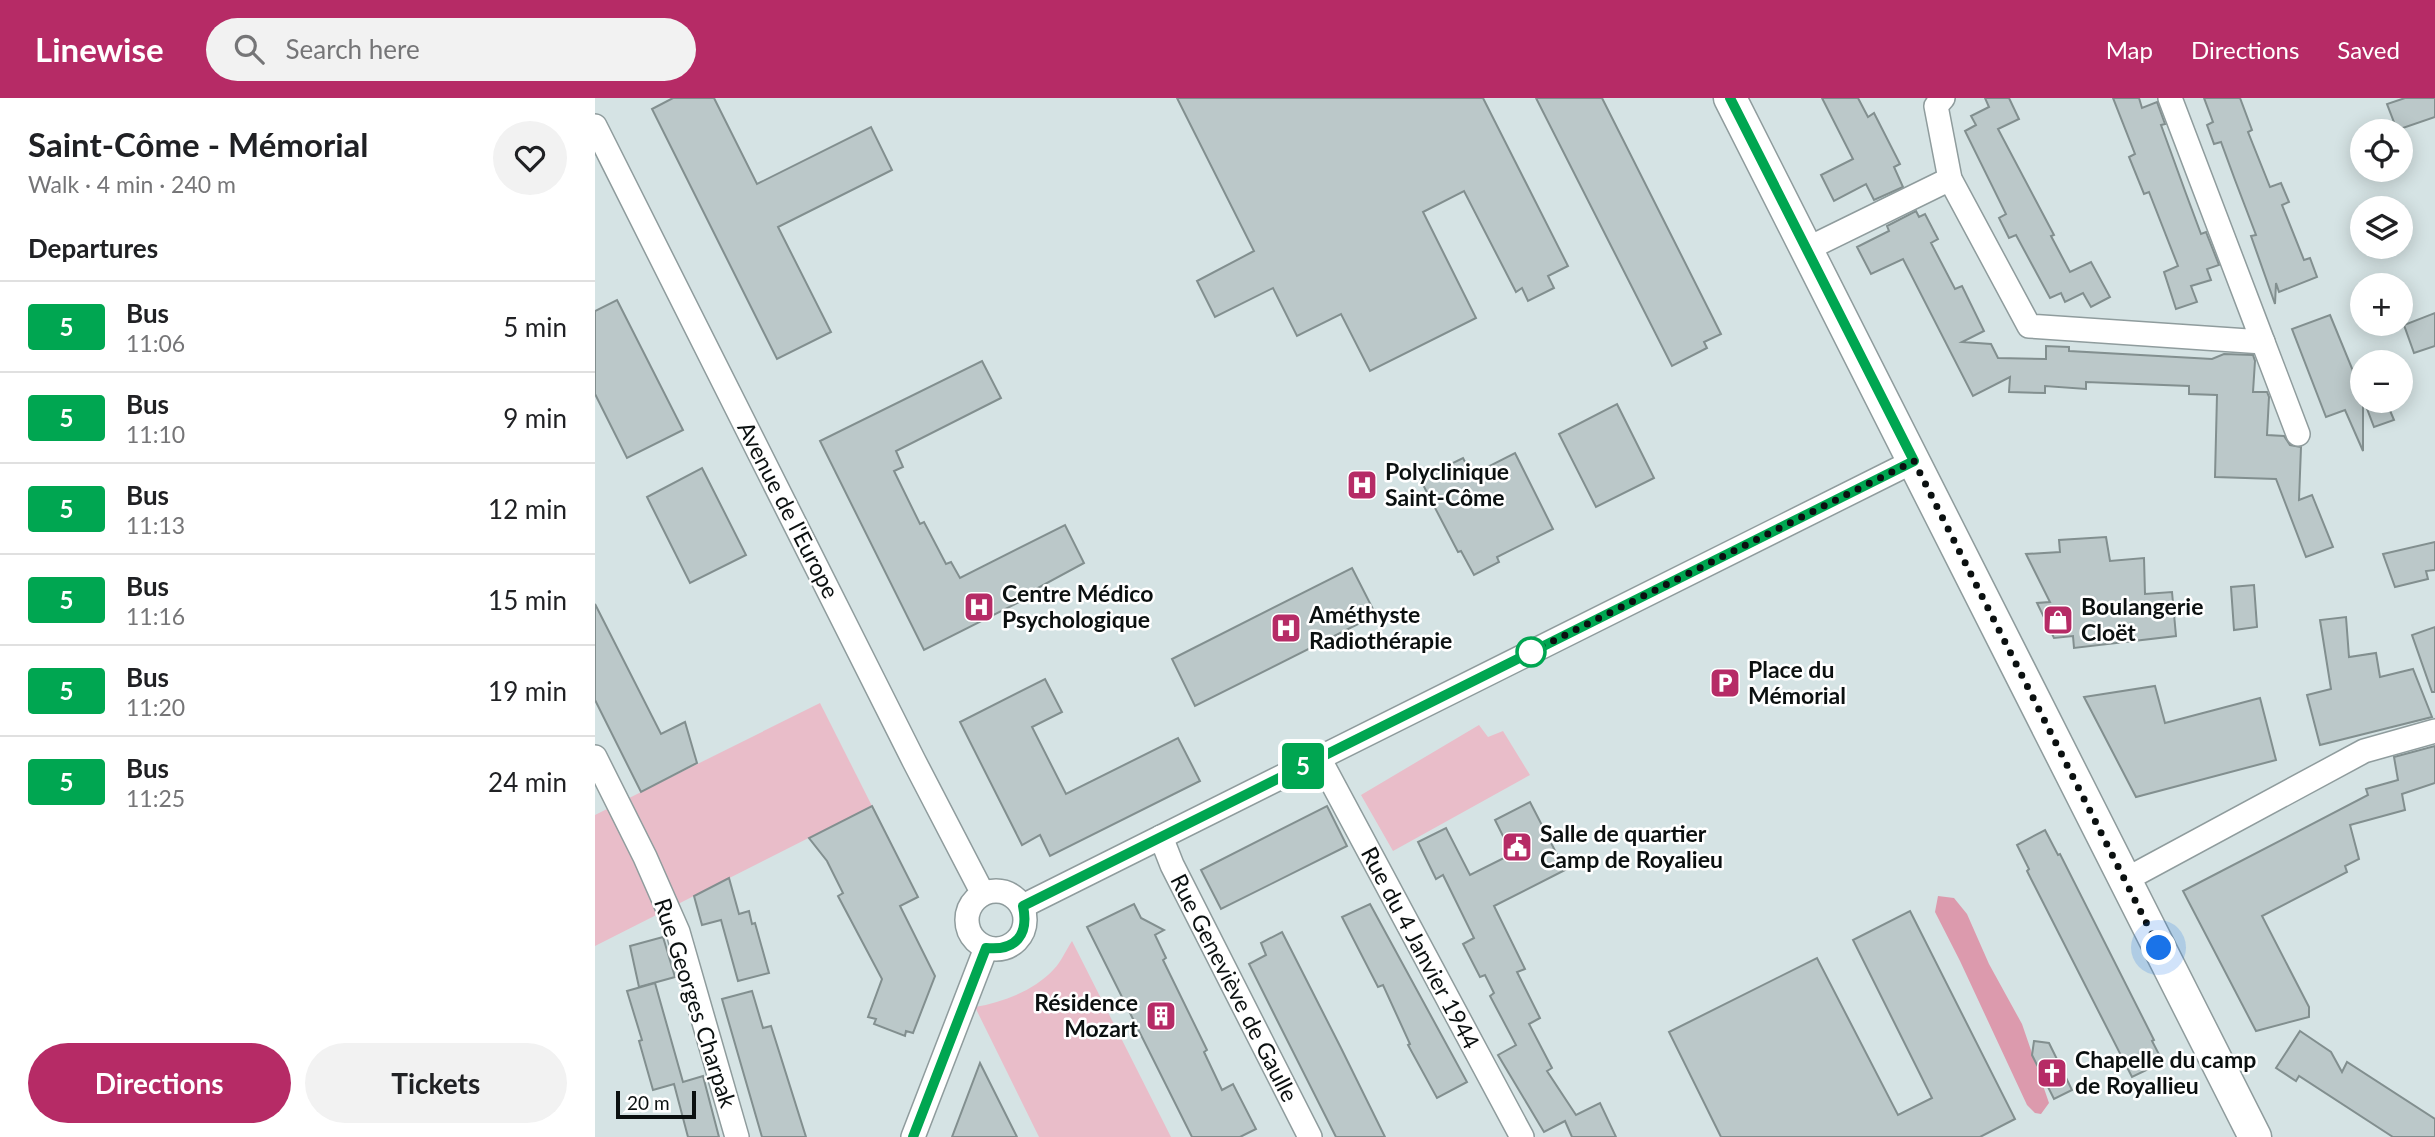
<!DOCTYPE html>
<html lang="en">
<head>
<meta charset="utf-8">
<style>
  :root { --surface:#fff; --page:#f2f2f2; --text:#202124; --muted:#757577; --line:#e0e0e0; --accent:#b62b66 }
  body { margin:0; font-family:Lato,sans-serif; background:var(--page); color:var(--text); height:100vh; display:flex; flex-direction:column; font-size:26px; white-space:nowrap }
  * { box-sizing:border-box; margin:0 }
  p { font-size:23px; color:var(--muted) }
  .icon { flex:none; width:38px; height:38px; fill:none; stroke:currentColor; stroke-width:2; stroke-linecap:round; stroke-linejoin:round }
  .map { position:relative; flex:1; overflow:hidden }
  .sheet { display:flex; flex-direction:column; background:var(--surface); width:595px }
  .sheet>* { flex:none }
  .badge { padding:0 14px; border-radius:5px; font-size:24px; line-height:46px }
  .tools { position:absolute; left:1755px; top:21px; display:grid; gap:14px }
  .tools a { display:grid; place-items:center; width:63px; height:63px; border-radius:50%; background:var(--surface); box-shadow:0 4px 18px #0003; font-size:35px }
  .scale { position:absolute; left:21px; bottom:18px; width:80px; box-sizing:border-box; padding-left:7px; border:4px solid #0b1010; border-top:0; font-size:19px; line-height:24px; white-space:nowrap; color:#0b1010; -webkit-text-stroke:5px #fff; paint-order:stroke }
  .you { position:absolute; width:35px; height:35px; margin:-18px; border:5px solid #fff; border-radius:50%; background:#1a73e8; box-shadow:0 0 0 10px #1a73e833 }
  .map>.badge { position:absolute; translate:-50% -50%; box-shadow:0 0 0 4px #fff }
  h2 { padding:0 28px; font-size:26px; line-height:63px }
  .round { display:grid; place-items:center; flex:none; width:74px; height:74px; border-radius:37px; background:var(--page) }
  .head { display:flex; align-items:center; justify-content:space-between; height:119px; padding:0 28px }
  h1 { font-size:33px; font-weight:700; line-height:52px }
  .action { display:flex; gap:14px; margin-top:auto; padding:14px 28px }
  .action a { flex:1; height:80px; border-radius:42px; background:var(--accent); color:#fff; font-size:28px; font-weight:700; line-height:80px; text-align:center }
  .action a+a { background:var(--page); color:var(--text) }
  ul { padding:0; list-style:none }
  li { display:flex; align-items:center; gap:21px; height:91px; padding:0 28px; border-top:2px solid var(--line) }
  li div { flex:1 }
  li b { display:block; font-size:26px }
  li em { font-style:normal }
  li .badge { min-width:77px; font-weight:700; text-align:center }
  header { display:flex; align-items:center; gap:42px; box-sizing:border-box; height:98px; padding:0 35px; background:var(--accent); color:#fff }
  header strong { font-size:33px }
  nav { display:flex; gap:38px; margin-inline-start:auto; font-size:24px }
  .search { width:490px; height:63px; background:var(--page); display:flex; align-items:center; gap:18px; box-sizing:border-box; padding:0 24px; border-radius:38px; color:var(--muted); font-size:26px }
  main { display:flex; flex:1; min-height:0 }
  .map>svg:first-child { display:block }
</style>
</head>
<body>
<header>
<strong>Linewise</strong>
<div class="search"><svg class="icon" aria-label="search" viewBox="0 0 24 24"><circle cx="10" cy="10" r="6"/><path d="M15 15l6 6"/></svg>Search here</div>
<nav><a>Map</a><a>Directions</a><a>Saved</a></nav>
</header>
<main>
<section class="sheet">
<div class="head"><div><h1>Saint-Côme - Mémorial</h1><p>Walk · 4 min · 240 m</p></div><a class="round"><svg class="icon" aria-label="heart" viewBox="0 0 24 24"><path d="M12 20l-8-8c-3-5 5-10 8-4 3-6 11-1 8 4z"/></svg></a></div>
<h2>Departures</h2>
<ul>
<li><span class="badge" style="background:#00a651;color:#fff">5</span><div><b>Bus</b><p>11:06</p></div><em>5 min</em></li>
<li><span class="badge" style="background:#00a651;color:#fff">5</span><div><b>Bus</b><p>11:10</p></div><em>9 min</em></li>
<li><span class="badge" style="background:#00a651;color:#fff">5</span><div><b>Bus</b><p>11:13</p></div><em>12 min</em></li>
<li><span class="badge" style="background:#00a651;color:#fff">5</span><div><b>Bus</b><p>11:16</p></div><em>15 min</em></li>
<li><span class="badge" style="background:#00a651;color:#fff">5</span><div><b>Bus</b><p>11:20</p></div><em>19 min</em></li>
<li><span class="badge" style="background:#00a651;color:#fff">5</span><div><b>Bus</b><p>11:25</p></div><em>24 min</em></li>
</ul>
<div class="action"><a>Directions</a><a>Tickets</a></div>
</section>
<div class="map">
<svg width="1840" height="1039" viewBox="0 0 1840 1039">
  <rect width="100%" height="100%" fill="#d5e3e4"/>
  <g fill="#e9bdc9">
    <polygon points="225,605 277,708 0,848 0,717"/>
    <polygon points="884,627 893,639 908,633 935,677 798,753 766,697"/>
    <path d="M477,843L576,1039H444L380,909C408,904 439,893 459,871C466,864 471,852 477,843Z"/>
  </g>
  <polygon fill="#dc9aad" points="1343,798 1359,800 1372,816 1394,866 1427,926 1454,1005 1446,1016 1440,1015 1432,1007 1365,863 1340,814"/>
  <g fill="#bbc8c9" stroke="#828f8f" stroke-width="2">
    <polygon points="78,0 119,0 162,86 276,29 297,72 183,129 236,234 182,261 57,11"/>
    <polygon points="582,0 888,0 973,168 953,178 959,190 933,203 927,190 921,194 869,93 828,114 881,220 775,273 746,216 702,238 678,190 620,219 602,183 659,153"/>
    <polygon points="941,0 1007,0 1126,236 1109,244 1112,250 1077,268"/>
    <polygon points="1227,0 1263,0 1273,19 1279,15 1305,66 1299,69 1308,89 1279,102 1271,86 1239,103 1226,77 1258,61"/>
    <polygon points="1390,0 1414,0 1424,21 1403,31 1459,137 1456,138 1475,174 1496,164 1515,199 1496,209 1488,195 1470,204 1466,195 1455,200 1421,137 1414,140 1404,120 1411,116 1370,33 1381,27 1376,18 1394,9"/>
    <polygon points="1518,0 1544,0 1547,10 1562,4 1570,26 1566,27 1590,93 1606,136 1611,134 1624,167 1612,171 1616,182 1596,188 1602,204 1581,211 1569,174 1583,168 1554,94 1549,96 1534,59 1540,56"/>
    <polygon points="1609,0 1645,0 1657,32 1653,34 1675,89 1686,85 1694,104 1687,107 1709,162 1715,160 1722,179 1684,194 1681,185 1680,206 1656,138 1661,137 1640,82 1626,44 1619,46 1612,27 1618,24"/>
    <polygon points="1810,0 1840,0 1840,19 1802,32 1792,6"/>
    <polygon points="1321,113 1324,119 1330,116 1343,141 1336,145 1360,191 1367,188 1389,233 1367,244 1396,246 1403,260 1451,261 1451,248 1474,249 1474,253 1617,261 1629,256 1658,257 1660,263 1658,294 1672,294 1674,299 1672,337 1689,338 1695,347 1706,349 1704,402 1717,397 1738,449 1711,459 1681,381 1620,379 1622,297 1594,296 1594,288 1491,284 1491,291 1450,288 1450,295 1414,294 1415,279 1378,298 1308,161 1276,176 1262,149 1294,133 1292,128"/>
    <polygon points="22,202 88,332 32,360 0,296 0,213"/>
    <polygon points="1840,215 1840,248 1819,255 1809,227"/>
    <polygon points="1735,217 1758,273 1768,269 1768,353 1750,312 1731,319 1697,231"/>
    <polygon points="387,263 406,300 301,353 308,369 299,373 325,426 329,424 351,466 356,464 365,480 470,427 489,465 424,500 426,503 329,552 225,343"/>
    <polygon points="1769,303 1791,303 1799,322 1779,329"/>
    <polygon points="1022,306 1059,380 1001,409 964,336"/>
    <polygon points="920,355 958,431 902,459 904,464 879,477 866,453 863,454 825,381 868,360 877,377"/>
    <polygon points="107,370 151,457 95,485 52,399"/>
    <polygon points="1511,439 1515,463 1549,460 1550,496 1577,494 1581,538 1479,550 1478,538 1459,540 1442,505 1455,504 1431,456 1465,454 1464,442"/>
    <polygon points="1840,444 1840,472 1831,473 1833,481 1800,489 1788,456"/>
    <polygon points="757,470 781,517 600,608 577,561"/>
    <polygon points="1659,487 1662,529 1639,532 1636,489"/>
    <polygon points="0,506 66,636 90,624 102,665 46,694 0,602"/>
    <polygon points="1751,519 1754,559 1781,555 1785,579 1818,571 1837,619 1725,647 1712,597 1736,591 1725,522"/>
    <polygon points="1840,529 1840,594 1837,594 1817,537"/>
    <polygon points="450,581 467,614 437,629 471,696 583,640 605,683 455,758 445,737 427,747 365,624"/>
    <polygon points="1560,588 1570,625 1665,600 1681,662 1541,699 1489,599"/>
    <polygon points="1840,648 1840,685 1807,696 1810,712 1755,727 1764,761 1750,768 1752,774 1667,818 1714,909 1714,919 1661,933 1588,793 1773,697 1771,691 1803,682 1799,659"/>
    <polygon points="935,704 970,772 899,808 930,871 922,874 945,920 934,926 957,970 952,973 981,1017 1005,1005 1021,1039 977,1039 970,1023 949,1034 903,957 921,947 895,898 899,895 890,877 885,879 868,846 879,840 848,777 841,781 823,744 851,730 875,777 917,756 900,722"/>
    <polygon points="277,708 323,799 305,808 340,878 318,935 311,933 310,938 279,926 281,921 273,919 287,881 243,798 248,795 232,763 214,740"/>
    <polygon points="732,708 752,748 626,811 606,772"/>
    <polygon points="1450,732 1463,757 1465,756 1559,942 1557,943 1568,964 1537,979 1432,773 1434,771 1422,747"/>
    <polygon points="134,780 144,816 154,813 157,826 160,825 174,875 143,883 126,822 107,827 99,798"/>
    <polygon points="539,806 546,820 569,832 560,837 571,860 568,862 612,952 609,954 627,992 638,986 661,1031 645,1039 597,1039 492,829"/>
    <polygon points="775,806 872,984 842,1000 813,947 815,946 788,887 783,889 747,819"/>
    <polygon points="1315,813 1420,1021 1385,1039 1126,1039 1074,934 1222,860 1303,1017 1337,1000 1258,842"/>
    <polygon points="687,834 746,950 790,1039 741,1039 680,918 654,866 671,857 666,845"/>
    <polygon points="68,839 80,879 44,889 35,848"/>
    <polygon points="60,885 88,984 108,978 124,1039 93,1039 79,986 58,992 44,943 47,942 32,893"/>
    <polygon points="157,893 168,930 176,928 211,1039 167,1039 127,901"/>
    <polygon points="1705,933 1736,954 1747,974 1752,964 1840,1021 1840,1039 1798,1039 1704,978 1701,983 1681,970"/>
    <polygon points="1439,943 1454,945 1477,992 1459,1001 1437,957"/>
    <polygon points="385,965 422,1039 357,1039"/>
  </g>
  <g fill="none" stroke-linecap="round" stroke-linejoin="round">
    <g stroke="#8f9c9d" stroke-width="26">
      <g id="street">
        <polyline points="1348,0 1341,8 1355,81 1434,228 1668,244 1575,0"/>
        <polyline points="0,28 319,663 387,794"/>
        <polyline points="1212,151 1355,81"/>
        <polyline points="1668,244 1703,336"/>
        <polyline points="0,659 50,759 83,834 142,1039"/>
        <polyline points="724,660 927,1039"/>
        <polyline points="566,739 577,767 715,1039"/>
        <polyline points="1530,782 1769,653 1840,633"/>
        <circle cx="401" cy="822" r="29"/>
        <polyline points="428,808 1319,363"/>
        <polyline points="318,1039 391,850"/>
      </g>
    </g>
    <g stroke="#8f9c9d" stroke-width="35">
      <polyline id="secondary" points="1135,0 1660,1039"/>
    </g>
    <use href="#street" stroke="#fff" stroke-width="23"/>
    <use href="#secondary" stroke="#fff" stroke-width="32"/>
  </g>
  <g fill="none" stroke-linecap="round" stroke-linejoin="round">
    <g stroke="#fff" stroke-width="16">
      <path id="line" d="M318,1039L391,850C421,853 434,837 428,808L1319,363L1135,0"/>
    </g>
    <use href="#line" stroke="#00a651" stroke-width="10"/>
    <polyline stroke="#0b1010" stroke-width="7" stroke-dasharray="0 12.6" points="936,554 1319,363 1564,850"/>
  </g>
  <defs>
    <g id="hospital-square" transform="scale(1.575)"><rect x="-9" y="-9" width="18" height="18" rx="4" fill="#b62b66" stroke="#fff"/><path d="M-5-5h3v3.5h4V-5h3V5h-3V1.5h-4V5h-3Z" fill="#fff"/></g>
    <g id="shop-square" transform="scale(1.575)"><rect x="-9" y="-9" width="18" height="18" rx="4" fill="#b62b66" stroke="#fff"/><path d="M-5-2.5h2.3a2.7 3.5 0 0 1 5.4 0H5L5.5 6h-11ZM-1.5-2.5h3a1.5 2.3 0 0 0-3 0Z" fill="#fff"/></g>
    <g id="parking-square" transform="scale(1.575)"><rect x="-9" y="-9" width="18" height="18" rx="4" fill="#b62b66" stroke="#fff"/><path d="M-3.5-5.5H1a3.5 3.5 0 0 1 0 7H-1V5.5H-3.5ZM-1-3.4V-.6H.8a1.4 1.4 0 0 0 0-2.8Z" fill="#fff"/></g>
    <g id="civic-square" transform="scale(1.575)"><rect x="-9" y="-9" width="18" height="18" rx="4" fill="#b62b66" stroke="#fff"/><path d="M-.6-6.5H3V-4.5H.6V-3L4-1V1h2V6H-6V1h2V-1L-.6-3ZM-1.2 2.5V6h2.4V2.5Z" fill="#fff"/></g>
    <g id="building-square" transform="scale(1.575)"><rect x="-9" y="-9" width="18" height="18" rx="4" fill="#b62b66" stroke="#fff"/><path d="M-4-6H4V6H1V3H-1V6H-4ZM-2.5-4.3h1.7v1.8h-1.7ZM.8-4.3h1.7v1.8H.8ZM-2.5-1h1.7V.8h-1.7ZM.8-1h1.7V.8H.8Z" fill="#fff"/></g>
    <g id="church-square" transform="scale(1.575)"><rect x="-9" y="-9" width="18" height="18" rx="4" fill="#b62b66" stroke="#fff"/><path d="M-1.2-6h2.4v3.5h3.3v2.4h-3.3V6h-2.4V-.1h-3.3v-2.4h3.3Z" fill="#fff"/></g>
  </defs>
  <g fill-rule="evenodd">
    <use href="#hospital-square" x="767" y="387"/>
    <use href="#hospital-square" x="384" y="509"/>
    <use href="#shop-square" x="1463" y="522"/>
    <use href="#hospital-square" x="691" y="530"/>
    <use href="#parking-square" x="1130" y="585"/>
    <use href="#civic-square" x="922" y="749"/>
    <use href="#building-square" x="566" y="918"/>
    <use href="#church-square" x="1457" y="975"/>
  </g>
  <circle fill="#fff" stroke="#00a651" stroke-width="3.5" cx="936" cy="554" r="14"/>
  <g text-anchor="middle" stroke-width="5" stroke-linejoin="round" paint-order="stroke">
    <g font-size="23" font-weight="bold" fill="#0b1010" stroke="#fff" text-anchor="start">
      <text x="790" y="382">Polyclinique<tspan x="790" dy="26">Saint-Côme</tspan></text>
      <text x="407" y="504">Centre Médico<tspan x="407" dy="26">Psychologique</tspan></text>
      <text x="1486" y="517">Boulangerie<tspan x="1486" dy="26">Cloët</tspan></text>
      <text x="714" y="525">Améthyste<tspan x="714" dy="26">Radiothérapie</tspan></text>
      <text x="1153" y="580">Place du<tspan x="1153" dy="26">Mémorial</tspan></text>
      <text x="945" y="744">Salle de quartier<tspan x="945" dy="26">Camp de Royalieu</tspan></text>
      <text x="543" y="913" text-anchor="end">Résidence<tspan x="543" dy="26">Mozart</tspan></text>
      <text x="1480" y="970">Chapelle du camp<tspan x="1480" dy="26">de Royallieu</tspan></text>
    </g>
    <g font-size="23" fill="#0b1010" stroke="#fff">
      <text transform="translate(193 412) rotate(63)" y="8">Avenue de l'Europe</text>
      <text transform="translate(825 850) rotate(62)" y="8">Rue du 4 Janvier 1944</text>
      <text transform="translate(639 890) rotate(63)" y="8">Rue Geneviève de Gaulle</text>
      <text transform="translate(100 905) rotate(72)" y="8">Rue Georges Charpak</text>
    </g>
  </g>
</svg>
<div class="tools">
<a><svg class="icon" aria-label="locate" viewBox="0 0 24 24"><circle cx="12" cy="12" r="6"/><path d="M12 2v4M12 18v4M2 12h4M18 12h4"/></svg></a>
<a><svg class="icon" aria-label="layers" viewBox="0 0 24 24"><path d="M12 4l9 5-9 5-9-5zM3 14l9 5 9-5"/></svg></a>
<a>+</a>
<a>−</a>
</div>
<div class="scale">20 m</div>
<div class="you" style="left:1564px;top:850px"></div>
<b class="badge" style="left:708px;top:668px;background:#00a651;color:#fff">5</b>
</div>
</main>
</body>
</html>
